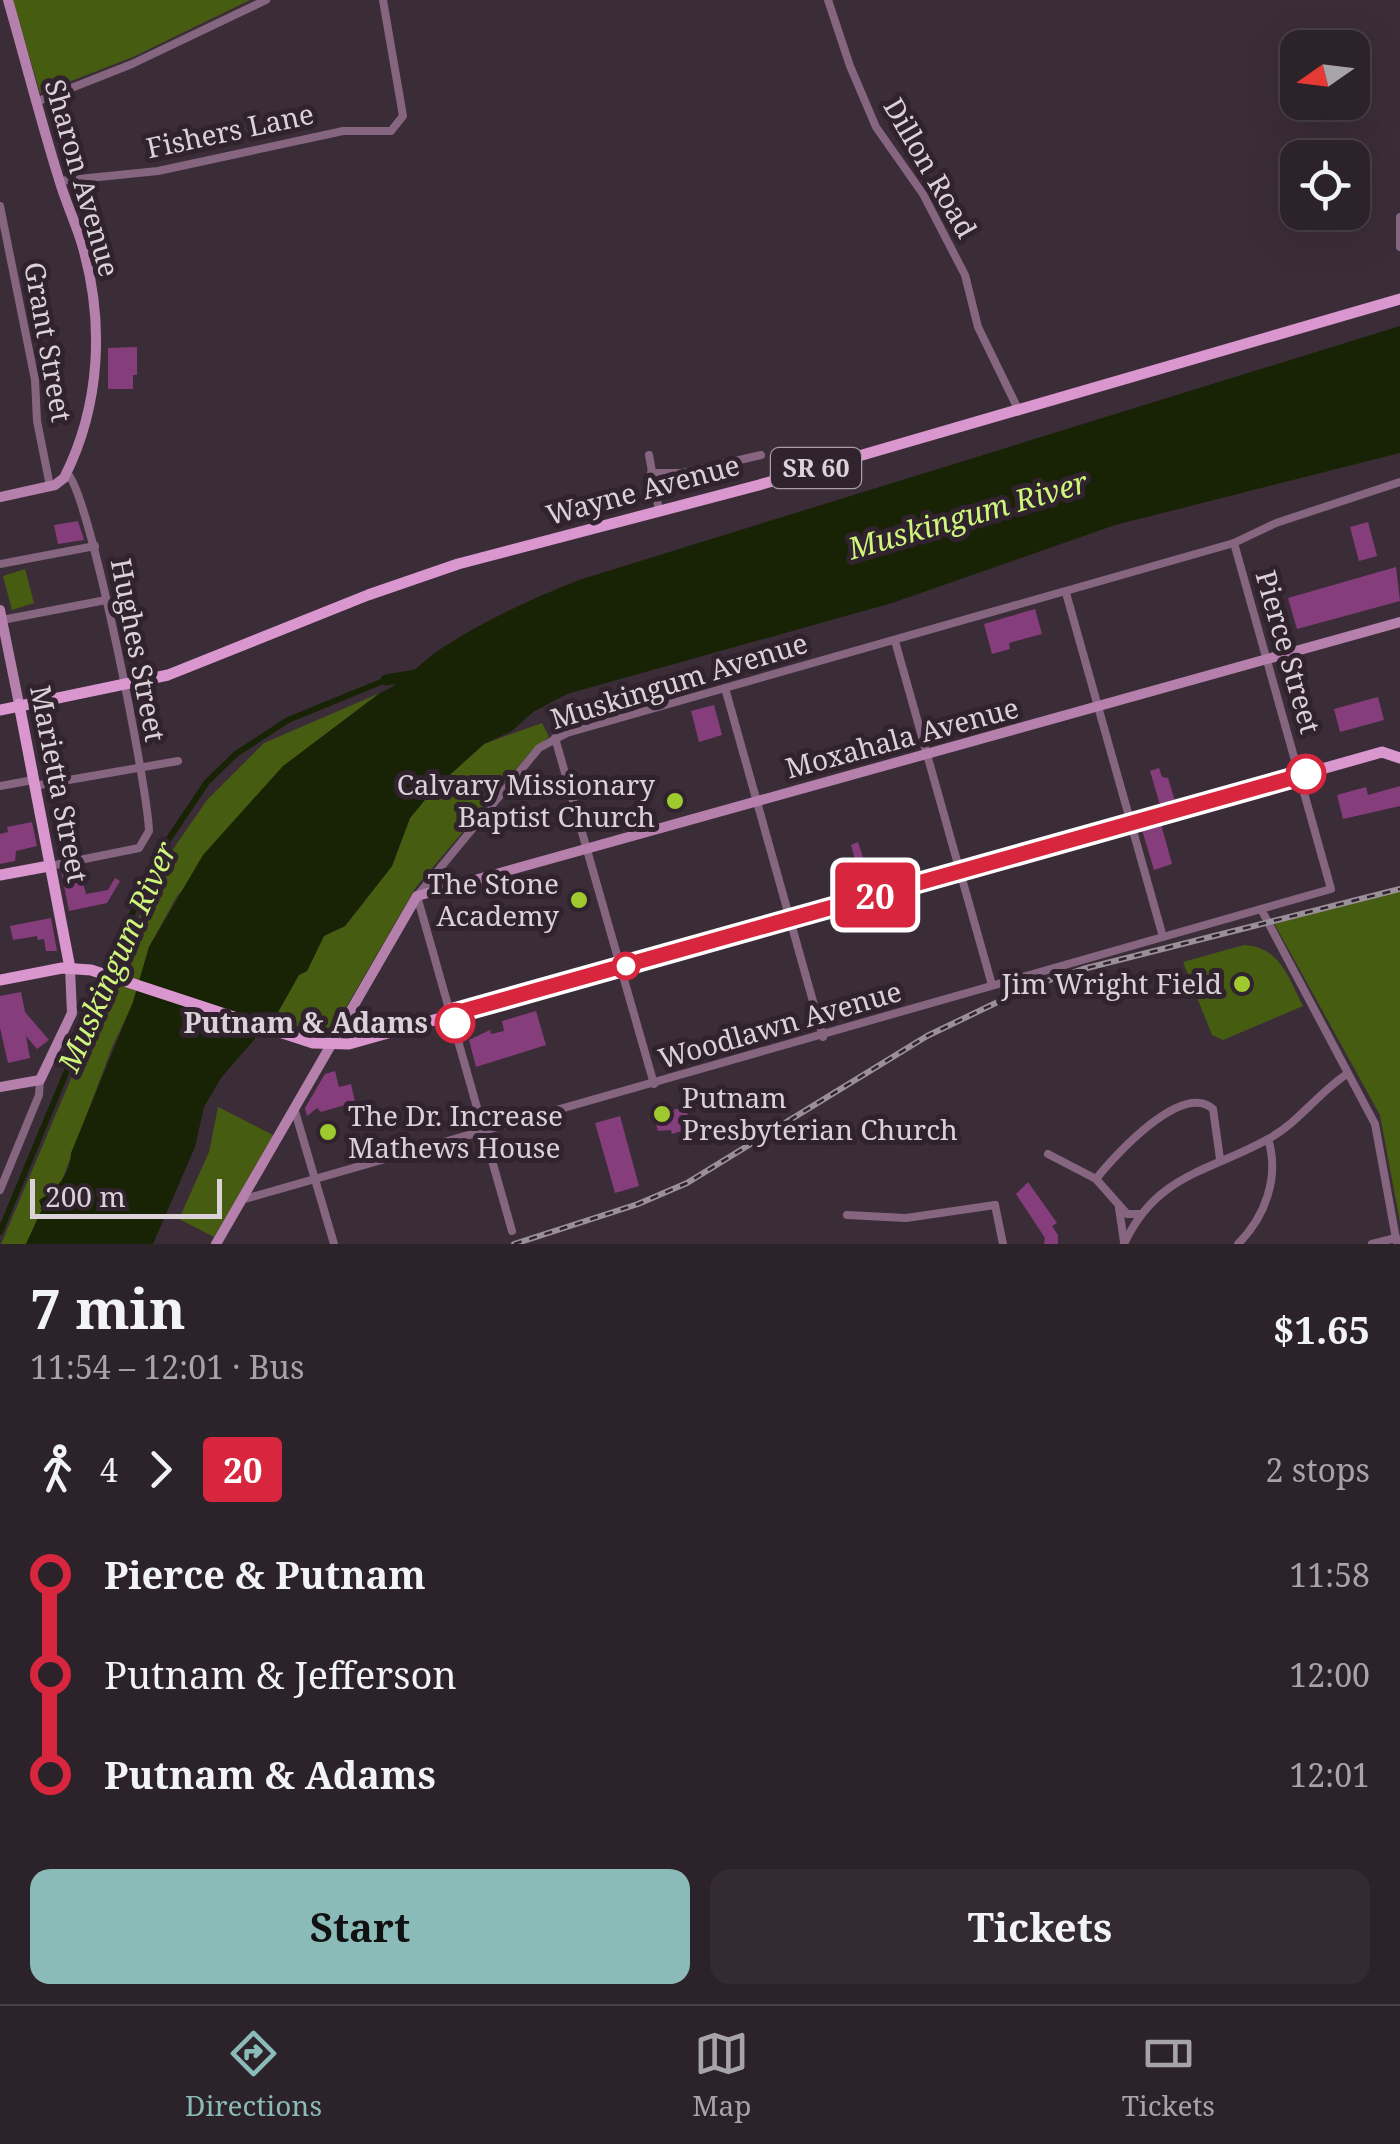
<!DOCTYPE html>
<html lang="en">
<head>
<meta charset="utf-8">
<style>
  :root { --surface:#2c222a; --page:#342a32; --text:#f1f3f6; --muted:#a6a4a8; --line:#483f47; --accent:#8bbbb9 }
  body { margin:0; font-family:"Noto Serif",serif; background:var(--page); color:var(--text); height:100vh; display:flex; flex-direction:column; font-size:38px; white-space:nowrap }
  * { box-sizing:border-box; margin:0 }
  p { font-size:32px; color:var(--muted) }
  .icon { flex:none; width:55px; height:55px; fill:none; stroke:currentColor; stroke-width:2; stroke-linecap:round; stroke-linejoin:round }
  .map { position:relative; height:1244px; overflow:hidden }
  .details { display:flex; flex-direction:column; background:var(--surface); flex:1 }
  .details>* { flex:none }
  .badge { padding:0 20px; border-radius:8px; font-size:35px; line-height:65px }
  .needle { width:65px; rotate:256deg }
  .buttons { position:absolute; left:1280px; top:30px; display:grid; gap:20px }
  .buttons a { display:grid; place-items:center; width:90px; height:90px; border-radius:20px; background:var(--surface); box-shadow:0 10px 40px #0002,0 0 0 2px var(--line); font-size:50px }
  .scale { position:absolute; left:30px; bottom:25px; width:192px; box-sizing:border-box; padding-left:10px; border:5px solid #dbd2d9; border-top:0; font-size:28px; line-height:35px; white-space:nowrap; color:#dbd2d9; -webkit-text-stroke:8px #30232e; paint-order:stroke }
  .map>.badge { position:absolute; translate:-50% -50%; box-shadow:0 0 0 5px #fff }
  .legs { display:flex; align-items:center; gap:15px; height:110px; padding:0 30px; font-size:32px }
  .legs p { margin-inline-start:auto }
  .head { display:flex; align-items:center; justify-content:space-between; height:170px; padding:0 30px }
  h1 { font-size:55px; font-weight:700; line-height:75px }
  .primary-button { display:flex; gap:20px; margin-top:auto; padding:20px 30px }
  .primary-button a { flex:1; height:115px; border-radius:20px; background:var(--accent); color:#111; font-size:40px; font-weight:700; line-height:115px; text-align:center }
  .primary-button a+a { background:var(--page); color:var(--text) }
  ul { padding:0 30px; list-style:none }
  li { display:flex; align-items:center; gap:35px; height:100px; font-size:38px }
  li i { display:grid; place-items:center; width:15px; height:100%; margin:0 12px; background:currentColor }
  li i::after { content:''; width:25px; height:25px; margin:-12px; border:8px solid; border-radius:50%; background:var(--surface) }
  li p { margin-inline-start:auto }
  li:first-child i { background:linear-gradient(#0000 50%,currentColor 0) }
  li:last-child i { background:linear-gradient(currentColor 50%,#0000 0) }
  .tab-bar { display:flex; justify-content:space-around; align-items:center; height:140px; border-top:2px solid var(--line); background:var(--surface); font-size:28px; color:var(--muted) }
  .tab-bar a { display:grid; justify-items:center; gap:5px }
  .tab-bar .on { color:var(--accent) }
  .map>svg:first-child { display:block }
</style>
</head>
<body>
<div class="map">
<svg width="1400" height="1244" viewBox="0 0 1400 1244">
  <rect width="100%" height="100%" fill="#3b2d38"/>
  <g fill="#465c10">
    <polygon points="13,0 250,0 133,57 40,93"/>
    <polygon points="25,569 34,603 12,610 3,576"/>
    <polygon points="380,693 306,749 177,896 149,947 133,1003 113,1045 61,1183 51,1194 26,1244 1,1244 160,868 207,800 264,743"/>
    <polygon points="542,723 549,737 533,749 416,887 334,1028 317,1032 281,1021 278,1012 299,974 307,971 324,935 345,926 392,866 410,818 433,790 484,744"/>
    <polygon points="1400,891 1400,1222 1380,1115 1274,923"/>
    <path d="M1244,945C1280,947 1288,977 1303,1006L1223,1040L1212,1035L1183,962Z"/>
    <polygon points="218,1107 273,1135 214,1237 179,1219 209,1152"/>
  </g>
  <path fill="#182204" d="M1400,326V453L1115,525L892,603L567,694L533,712L512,731L484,744L433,790L410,818L392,866L345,926L324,936L307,971L299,975L278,1012L221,1078L204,1107L195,1147L153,1244H26L42,1209L39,1200C56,1191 71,1173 71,1153L133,1002L149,947L203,855L283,766L380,693C406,682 420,662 442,648C487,619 533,598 582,579Z"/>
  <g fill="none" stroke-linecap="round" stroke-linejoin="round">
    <polyline stroke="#182204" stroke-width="6" points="0,1232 154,861 207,782 236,754 288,720 386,680"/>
    <polyline stroke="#182204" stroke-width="11" points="386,680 422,674"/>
  </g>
  <g fill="#863d7c">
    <polygon points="137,347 137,375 133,375 133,389 108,389 108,348"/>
    <polygon points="78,521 84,540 58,544 54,525"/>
    <polygon points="1368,522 1377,556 1359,561 1350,527"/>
    <polygon points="1396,567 1400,601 1297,629 1288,598"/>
    <polygon points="1035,609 1042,634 1009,643 1010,649 992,654 984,624"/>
    <polygon points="1378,697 1384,720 1340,732 1334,709"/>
    <polygon points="714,705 722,735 699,742 691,711"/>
    <polygon points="1159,768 1162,777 1168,778 1175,801 1160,805 1150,771"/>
    <polygon points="1400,786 1400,806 1343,819 1337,795 1366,787 1368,795"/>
    <polygon points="32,822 37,846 16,851 15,861 0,864 0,834 8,832 7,827"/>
    <polygon points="1161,824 1172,864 1154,870 1142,830"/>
    <polygon points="858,842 872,886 857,890 852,872 858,870 851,845"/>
    <polygon points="79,868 86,894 108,890 115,878 120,881 107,903 69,911 61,871"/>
    <polygon points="51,918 57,951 46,951 44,939 38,940 37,936 13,940 10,926"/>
    <polygon points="21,992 25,1012 49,1040 37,1049 26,1036 30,1058 8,1063 0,1028 0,996"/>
    <polygon points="536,1011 546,1045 476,1067 469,1040 490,1030 491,1034 504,1031 502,1021"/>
    <polygon points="335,1071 339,1087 351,1084 355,1102 321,1112 317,1108 307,1116 305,1108 325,1074"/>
    <polygon points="661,1104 667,1105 669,1111 685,1107 692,1128 672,1134 671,1130 658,1131 652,1110"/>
    <polygon points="620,1116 639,1186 615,1193 595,1123"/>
    <polygon points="1028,1182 1057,1223 1052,1226 1058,1235 1058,1244 1044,1244 1045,1238 1016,1194"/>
  </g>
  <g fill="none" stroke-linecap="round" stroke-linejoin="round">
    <g stroke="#866580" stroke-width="8">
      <polyline points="828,0 850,66 876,127 923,194 965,275 978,327 1019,411"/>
      <polyline points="36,102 132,64 266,0"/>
      <polyline points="59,181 158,171 343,131 391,131 403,116 383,0"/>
      <polyline points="0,206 35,380 37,421 50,486"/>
      <polyline points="1400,217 1400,247"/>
      <polyline points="649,455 659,511"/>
      <polyline points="651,473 683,473 761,455"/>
      <polyline points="0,564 95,546"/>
      <polyline points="1066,593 1163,937"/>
      <polyline points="2,620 106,600"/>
      <polyline points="895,641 992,985"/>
      <polyline points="725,688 823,1037"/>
      <polyline points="555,738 654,1084"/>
      <polyline points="0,786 33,780"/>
      <polyline points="34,786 178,761"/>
      <path d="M50,866L139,848L149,831C148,789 90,493 67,473"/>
      <polyline points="1261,909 1375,1124 1397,1244"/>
      <polyline points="294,1108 334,1244"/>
      <polyline points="1048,1154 1096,1179 1127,1214 1141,1214"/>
      <path d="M1096,1179C1114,1156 1182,1081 1213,1109L1220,1159"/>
      <polyline points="0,1190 39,1095 40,1080"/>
      <polyline points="241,1200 1331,889 1234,543"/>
      <polyline points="995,1205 1003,1244"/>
      <polyline points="1119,1208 1124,1242"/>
      <polyline points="847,1215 906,1218 995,1205"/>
      <polyline points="512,1231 417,896 539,748 567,733 1234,543 1276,523 1400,482"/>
      <path d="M1124,1244C1157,1173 1210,1172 1270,1138C1300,1121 1319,1092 1347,1074"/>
      <path d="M1238,1244C1265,1217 1280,1177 1268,1139"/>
      <polyline points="1372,1244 1396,1238"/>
    </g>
    <g stroke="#b581ac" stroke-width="10">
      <path d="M0,497L55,485L64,478C101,405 105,320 81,241C74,219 64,198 58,176C40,118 25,59 8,0"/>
      <polyline points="0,610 19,704"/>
      <polyline points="0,1087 40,1080 72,1013 70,968"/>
      <polyline points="216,1244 417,896 1400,622"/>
    </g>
    <g stroke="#da96ce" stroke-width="11">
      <polyline points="19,704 70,968"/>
      <polyline points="0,710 168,675 368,595 458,564 759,485 1400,299"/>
      <polyline points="0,875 49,866"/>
      <polyline points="0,980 62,968 91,970 313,1043 349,1044 1382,752 1400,758"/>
    </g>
    <g stroke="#9b9099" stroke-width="6">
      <polyline id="rail" points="514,1244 638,1204 687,1183 927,1036 1029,987 1083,969 1400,889"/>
    </g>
    <use href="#rail" stroke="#30232e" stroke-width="2.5" stroke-dasharray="8" stroke-linecap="butt"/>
  </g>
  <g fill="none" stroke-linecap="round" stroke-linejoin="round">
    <g stroke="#fff" stroke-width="22">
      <polyline id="line-1" points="455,1023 452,1014 1306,774"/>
    </g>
    <use href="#line-1" stroke="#d7263d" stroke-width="15"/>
  </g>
  <g fill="#fff" stroke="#d7263d" stroke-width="5">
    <circle cx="1306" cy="774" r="18"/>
    <circle cx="626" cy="966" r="12"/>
    <circle cx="455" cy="1023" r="18"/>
  </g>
  <g fill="#9eca2f" stroke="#30232e" stroke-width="4">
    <circle cx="675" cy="801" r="10"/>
    <circle cx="579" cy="900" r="10"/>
    <circle cx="1242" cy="984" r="10"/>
    <circle cx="662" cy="1114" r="10"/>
    <circle cx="328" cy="1132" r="10"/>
  </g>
  <g text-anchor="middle" stroke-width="10" stroke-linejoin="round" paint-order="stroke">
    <rect fill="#30232e" stroke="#a89ea6" stroke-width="2.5" x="771" y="448" width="90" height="40" rx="8"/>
    <g font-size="25" font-weight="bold" fill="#dbd2d9">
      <text x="816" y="477">SR 60</text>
    </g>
    <g font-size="28" fill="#dbd2d9" stroke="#30232e">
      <text transform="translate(230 131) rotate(-12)" y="10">Fishers Lane</text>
      <text transform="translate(930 168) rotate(60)" y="10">Dillon Road</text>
      <text transform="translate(82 178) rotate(74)" y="10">Sharon Avenue</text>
      <text transform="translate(48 342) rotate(80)" y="10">Grant Street</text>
      <text transform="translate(643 490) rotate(-15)" y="10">Wayne Avenue</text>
      <text transform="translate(138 650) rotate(79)" y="10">Hughes Street</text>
      <text transform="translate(1288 652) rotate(74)" y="10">Pierce Street</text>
      <text transform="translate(679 681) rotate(-17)" y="10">Muskingum Avenue</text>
      <text transform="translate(902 738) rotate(-15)" y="10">Moxahala Avenue</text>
      <text transform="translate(59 784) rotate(79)" y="10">Marietta Street</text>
      <text transform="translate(780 1025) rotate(-16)" y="10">Woodlawn Avenue</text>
    </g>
    <g font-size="28" fill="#dbd2d9" stroke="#30232e" text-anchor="end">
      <text x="655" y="795">Calvary Missionary<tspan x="655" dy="32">Baptist Church</tspan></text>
      <text x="559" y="894">The Stone<tspan x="559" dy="32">Academy</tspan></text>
      <text x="1222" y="994">Jim Wright Field</text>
      <text x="682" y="1108" text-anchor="start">Putnam<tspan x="682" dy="32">Presbyterian Church</tspan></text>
      <text x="348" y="1126" text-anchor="start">The Dr. Increase<tspan x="348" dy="32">Mathews House</tspan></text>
    </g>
    <g font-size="28" font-weight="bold" fill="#dbd2d9" stroke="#30232e" text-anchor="end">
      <text x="428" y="1033">Putnam &amp; Adams</text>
    </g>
    <g font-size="30" font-style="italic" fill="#cdf67a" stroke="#30232e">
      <text transform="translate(968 516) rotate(-16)" y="10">Muskingum River</text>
      <text transform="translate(118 957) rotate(-66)" y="10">Muskingum River</text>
    </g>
  </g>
</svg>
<div class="buttons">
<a><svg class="needle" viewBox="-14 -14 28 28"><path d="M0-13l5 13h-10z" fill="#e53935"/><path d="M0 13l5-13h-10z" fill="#a6a4a8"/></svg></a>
<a><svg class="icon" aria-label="locate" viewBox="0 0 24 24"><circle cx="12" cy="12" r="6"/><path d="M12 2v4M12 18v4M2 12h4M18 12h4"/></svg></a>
</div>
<div class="scale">200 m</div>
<b class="badge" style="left:875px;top:895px;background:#d7263d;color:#fff">20</b>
</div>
<section class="details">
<div class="head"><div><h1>7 min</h1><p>11:54 – 12:01 · Bus</p></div><b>$1.65</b></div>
<div class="legs"><svg class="icon" aria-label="walk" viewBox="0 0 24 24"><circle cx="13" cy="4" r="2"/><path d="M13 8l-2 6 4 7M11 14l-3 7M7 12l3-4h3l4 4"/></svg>4<svg class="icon" aria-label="forward" viewBox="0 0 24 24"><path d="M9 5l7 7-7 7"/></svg><b class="badge" style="background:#d7263d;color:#fff">20</b><p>2 stops</p></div>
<ul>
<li><i style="color:#d7263d"></i><b>Pierce &amp; Putnam</b><p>11:58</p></li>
<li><i style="color:#d7263d"></i><span>Putnam &amp; Jefferson</span><p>12:00</p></li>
<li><i style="color:#d7263d"></i><b>Putnam &amp; Adams</b><p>12:01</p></li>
</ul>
<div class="primary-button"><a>Start</a><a>Tickets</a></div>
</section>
<nav class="tab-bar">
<a class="on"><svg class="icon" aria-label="directions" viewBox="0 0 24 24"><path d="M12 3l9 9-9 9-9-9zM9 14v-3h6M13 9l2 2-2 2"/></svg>Directions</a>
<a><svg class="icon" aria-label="map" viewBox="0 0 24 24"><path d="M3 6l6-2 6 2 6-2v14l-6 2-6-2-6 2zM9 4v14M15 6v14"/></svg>Map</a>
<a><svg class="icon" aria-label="tickets" viewBox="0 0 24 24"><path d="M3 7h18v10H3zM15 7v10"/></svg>Tickets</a>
</nav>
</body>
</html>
